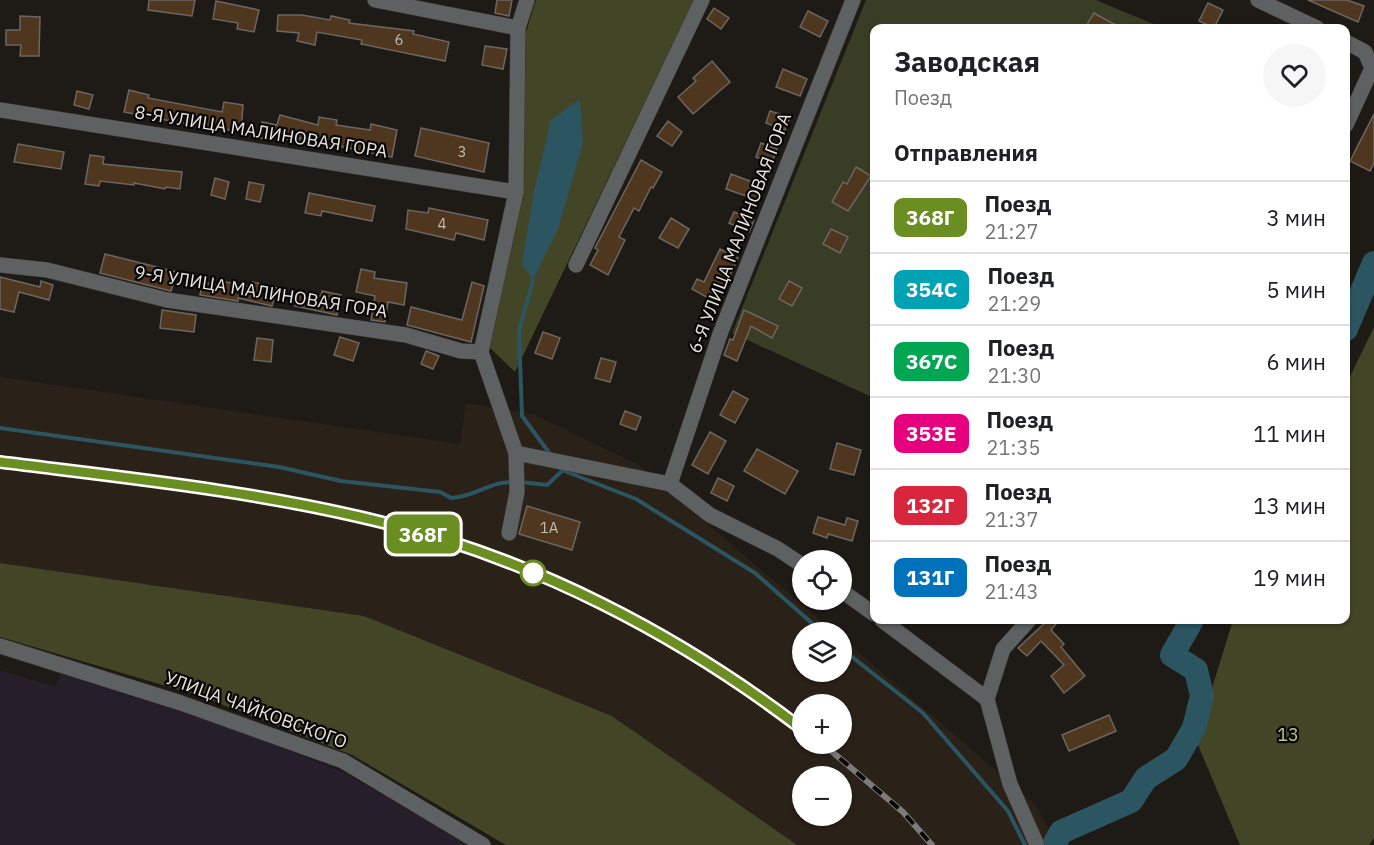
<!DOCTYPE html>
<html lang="ru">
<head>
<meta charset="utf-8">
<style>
  :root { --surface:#fff; --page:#f6f6f6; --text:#202124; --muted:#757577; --line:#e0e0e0 }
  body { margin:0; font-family:"IBM Plex Sans",sans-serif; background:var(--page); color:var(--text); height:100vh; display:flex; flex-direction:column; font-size:22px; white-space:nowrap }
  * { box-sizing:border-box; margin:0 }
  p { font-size:20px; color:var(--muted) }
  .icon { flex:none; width:33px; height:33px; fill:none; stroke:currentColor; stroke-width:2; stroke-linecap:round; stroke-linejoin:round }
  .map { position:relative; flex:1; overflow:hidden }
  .sheet { position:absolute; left:870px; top:24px; width:480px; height:600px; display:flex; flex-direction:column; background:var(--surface); border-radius:12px; box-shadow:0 2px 4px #0004 }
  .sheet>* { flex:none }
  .badge { padding:0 12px; border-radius:9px; font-size:21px; line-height:39px }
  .buttons { position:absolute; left:792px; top:550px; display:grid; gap:12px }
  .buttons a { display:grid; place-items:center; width:60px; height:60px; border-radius:50%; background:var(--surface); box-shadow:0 2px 4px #0004; font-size:30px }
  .map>.badge { position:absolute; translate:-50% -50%; box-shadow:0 0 0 3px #fff }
  h2 { padding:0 24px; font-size:22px; line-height:54px }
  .round { display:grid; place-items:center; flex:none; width:63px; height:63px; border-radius:32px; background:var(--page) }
  .headline { display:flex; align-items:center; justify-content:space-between; height:102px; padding:0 24px }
  h1 { font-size:28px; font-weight:700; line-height:45px }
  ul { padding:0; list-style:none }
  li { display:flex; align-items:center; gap:18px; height:72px; padding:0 24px; border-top:2px solid var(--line) }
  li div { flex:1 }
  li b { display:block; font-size:22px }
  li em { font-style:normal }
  li .badge { min-width:66px; font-weight:700; text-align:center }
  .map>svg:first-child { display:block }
</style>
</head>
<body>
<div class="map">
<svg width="1374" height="845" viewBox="0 0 1374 845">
  <rect width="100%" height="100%" fill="#1e1a16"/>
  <path fill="#2a2118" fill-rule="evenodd" d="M0,377L460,444L466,403L533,414L639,465L835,633H802V672H842V638L1035,804L1058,845H797L612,716L364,616L0,563ZM802,705H842V744H802ZM802,777H842V816H802Z"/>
  <polygon fill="#271e2c" points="0,670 56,687 60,674 223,725 343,772 470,845 0,845"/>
  <polygon fill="#393d25" points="866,0 1096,0 1163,28 874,28 874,398 732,333"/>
  <g fill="#424626">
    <polygon points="536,0 694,0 515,372 487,345 522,193 526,32"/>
    <polygon points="1374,327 1374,838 1369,845 1240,845 1196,740 1233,620 1346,620 1346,385"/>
    <polygon points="0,563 364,616 612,716 797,845 506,845 352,755 200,696 0,637"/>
  </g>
  <polygon fill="#2b5561" points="580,99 583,143 558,229 533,280 522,264 534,191 551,120"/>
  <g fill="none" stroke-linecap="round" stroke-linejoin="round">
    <g stroke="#2b5561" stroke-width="4">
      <polyline points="533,280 519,331 522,416 550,454"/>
      <path d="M0,428L279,467L341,481L440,492L451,498C475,497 490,481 514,482"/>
      <polyline points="562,470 636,499 755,573 823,633"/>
      <polyline points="521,482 547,485 562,471"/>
      <polyline points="842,649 923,713 1008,811 1025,845"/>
    </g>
    <g stroke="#2b5561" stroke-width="24">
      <polyline points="1346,329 1374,263"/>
      <polyline points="1054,845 1061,832 1131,801 1146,778 1176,759 1194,728 1202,696 1196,670 1172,655 1192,620"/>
    </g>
  </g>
  <g fill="#4e371e" stroke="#6c6661" stroke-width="1.5">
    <polygon points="149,0 195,0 192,16 148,10"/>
    <polygon points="497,0 512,0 509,16 495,13"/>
    <polygon points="1308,0 1347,0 1364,6 1358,22"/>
    <polygon points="216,1 259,10 254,32 237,29 238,23 213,19"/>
    <polygon points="1208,3 1223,10 1214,28 1199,21"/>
    <polygon points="714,8 729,18 721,29 707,19"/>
    <polygon points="808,11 828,21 820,37 800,27"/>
    <polygon points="1094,13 1121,28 1085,28"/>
    <polygon points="278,15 302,15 330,20 331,16 350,20 349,23 414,31 413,34 449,42 445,61 361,44 362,40 317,32 315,45 297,41 299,33 277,31"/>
    <polygon points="20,16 40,17 39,56 20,56 21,45 6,45 6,30 20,30"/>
    <polygon points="485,46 507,49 503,69 482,65"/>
    <polygon points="712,61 730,82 693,114 678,97 696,81 693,78"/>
    <polygon points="783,69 807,79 800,96 776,87"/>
    <polygon points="129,90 149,95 148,98 222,112 224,102 243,105 241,132 207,126 207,128 124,112"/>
    <polygon points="77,91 93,95 89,109 74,105"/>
    <polygon points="770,111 790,117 785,130 766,123"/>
    <polygon points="1374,114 1374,163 1370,171 1350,161"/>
    <polygon points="280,115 318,125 319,117 337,120 336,125 370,130 371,124 397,130 392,157 300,138 299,142 270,135 269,139 259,138 262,122 277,125"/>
    <polygon points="668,121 682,132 672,146 657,136"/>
    <polygon points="421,128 489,143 484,172 415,156"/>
    <polygon points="761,143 777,149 772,163 756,157"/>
    <polygon points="18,144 64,152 61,169 14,162"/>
    <polygon points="90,155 104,157 103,164 182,172 180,189 166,187 165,189 134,183 134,185 100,181 99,186 85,184"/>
    <polygon points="641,160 662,172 653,188 651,187 639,211 634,208 619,237 625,240 608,275 590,265 598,250 595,248"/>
    <polygon points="856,167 871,176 848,211 832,202 843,182 847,184"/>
    <polygon points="731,174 763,186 758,200 726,189"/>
    <polygon points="215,178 229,182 225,199 211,195"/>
    <polygon points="249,182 264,185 260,202 246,199"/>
    <polygon points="309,193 375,206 372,221 322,211 321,216 305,213"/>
    <polygon points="429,208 488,220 484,240 456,233 454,240 406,229 408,210 428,213"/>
    <polygon points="734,212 754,220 749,232 729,223"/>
    <polygon points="671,218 689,229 678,248 659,238"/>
    <polygon points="831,229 848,237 840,253 823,244"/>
    <polygon points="720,249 738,258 717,303 692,289 697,279 704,282"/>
    <polygon points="105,254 177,272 171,291 100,273"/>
    <polygon points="361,269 375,272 374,278 407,283 404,305 388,302 385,322 371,320 375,296 356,292"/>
    <polygon points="0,277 40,287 41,281 53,285 49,300 19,292 14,312 0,309"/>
    <polygon points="789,281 802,288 792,306 779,299"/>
    <polygon points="203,282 215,285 226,282 252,287 253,282 277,288 272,306 238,298 238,301 200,295"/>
    <polygon points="472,282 484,286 471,342 407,325 411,307 462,320"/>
    <polygon points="299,291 321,296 322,291 341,295 337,315 295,306"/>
    <polygon points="162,310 196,315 194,332 160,328"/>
    <polygon points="744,310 778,326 772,338 751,326 737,361 724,355 730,339 733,340"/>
    <polygon points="543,332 560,338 552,359 535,353"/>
    <polygon points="340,337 359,343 353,361 334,355"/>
    <polygon points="257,338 273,340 271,362 254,360"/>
    <polygon points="426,351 439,356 433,369 421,364"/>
    <polygon points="601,358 616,362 610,382 595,378"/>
    <polygon points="733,391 748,399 735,423 720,415"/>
    <polygon points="625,411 641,417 636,430 620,424"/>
    <polygon points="710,432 726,441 708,474 692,465"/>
    <polygon points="837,443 861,450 854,475 830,469"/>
    <polygon points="757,449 798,471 785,494 744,471"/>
    <polygon points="718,478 734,486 727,501 711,493"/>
    <polygon points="527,506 580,522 572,550 519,534"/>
    <polygon points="818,517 845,525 847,518 858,521 852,541 828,534 827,538 813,533"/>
    <polygon points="1048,620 1056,624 1051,630 1064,644 1061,647 1085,676 1064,693 1051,676 1064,665 1041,641 1027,656 1018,648"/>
    <polygon points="1109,715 1116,731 1069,751 1062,735"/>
  </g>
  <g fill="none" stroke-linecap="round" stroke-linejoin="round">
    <g stroke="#3a3632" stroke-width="16">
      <g id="minor">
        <polyline points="375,0 518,28"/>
        <polyline points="1258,0 1317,28"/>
        <polyline points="1346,42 1365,52 1372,68 1346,125"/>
        <polyline points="0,110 516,192"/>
        <polyline points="0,265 47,270 167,300 406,335 461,351 481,352"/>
        <polyline points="576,265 702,0"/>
        <polyline points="516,453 670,484 710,515 778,549 802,565"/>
        <polyline points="670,484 720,334 853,0"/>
        <polyline points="509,533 517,492 516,453 481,352 516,192 518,28 527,0"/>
        <polyline points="842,591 874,614"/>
        <polyline points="882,620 987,699 1010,784 1037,845"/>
        <polyline points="0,646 181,703 343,761 483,845"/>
        <polyline points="987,699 1003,649 1029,620"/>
      </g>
    </g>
    <use href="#minor" stroke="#5d6161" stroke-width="15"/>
    <g stroke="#7e7a77" stroke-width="6">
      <g id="rail">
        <path d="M0,462C127,479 256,491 381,522C533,559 679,633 802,729"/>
        <polyline points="823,744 903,812 932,845"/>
      </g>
    </g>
    <use href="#rail" stroke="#070604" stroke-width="4" stroke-dasharray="11" stroke-linecap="butt"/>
  </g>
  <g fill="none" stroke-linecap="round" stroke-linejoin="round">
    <g stroke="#fff" stroke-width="14">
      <path id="line" d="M0,462C127,478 256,491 381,522C533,559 678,634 802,729"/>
    </g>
    <use href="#line" stroke="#6b8e23" stroke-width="9"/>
  </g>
  <circle fill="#fff" stroke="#6b8e23" stroke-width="3" cx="533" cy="573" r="12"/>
  <g text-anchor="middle" stroke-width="4.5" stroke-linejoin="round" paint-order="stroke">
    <g font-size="15" fill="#c1b9b0">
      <text x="399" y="45">6</text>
      <text x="462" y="157">3</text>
      <text x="442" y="229">4</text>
      <text x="549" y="533">1А</text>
    </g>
    <g font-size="18" fill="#e7e4e1" stroke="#070604">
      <text transform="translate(261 132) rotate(9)" y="6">8-Я УЛИЦА МАЛИНОВАЯ ГОРА</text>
      <text transform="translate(740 233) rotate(-69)" y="6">6-Я УЛИЦА МАЛИНОВАЯ ГОРА</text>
      <text transform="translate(261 292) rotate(9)" y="6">9-Я УЛИЦА МАЛИНОВАЯ ГОРА</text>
      <text transform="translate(256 710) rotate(20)" y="6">УЛИЦА ЧАЙКОВСКОГО</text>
    </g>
    <g font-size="18" fill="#bec88b" stroke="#070604">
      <text x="1288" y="741">13</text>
    </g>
  </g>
</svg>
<div class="buttons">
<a><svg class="icon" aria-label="locate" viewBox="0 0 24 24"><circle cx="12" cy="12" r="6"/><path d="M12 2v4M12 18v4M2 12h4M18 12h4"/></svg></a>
<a><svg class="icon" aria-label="layers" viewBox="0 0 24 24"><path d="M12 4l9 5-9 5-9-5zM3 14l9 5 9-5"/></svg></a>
<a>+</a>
<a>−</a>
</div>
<b class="badge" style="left:423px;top:534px;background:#6b8e23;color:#fff">368Г</b>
<section class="sheet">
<div class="headline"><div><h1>Заводская</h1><p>Поезд</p></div><a class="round"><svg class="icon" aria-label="heart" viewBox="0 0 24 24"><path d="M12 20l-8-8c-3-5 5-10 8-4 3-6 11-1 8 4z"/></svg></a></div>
<h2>Отправления</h2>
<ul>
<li><span class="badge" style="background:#6b8e23;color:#fff">368Г</span><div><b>Поезд</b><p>21:27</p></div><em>3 мин</em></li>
<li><span class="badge" style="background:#00a3b4;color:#fff">354С</span><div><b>Поезд</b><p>21:29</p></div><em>5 мин</em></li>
<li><span class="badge" style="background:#00a651;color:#fff">367С</span><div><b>Поезд</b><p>21:30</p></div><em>6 мин</em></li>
<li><span class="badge" style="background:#e6007e;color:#fff">353Е</span><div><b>Поезд</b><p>21:35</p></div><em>11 мин</em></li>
<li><span class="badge" style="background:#d7263d;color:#fff">132Г</span><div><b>Поезд</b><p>21:37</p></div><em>13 мин</em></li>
<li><span class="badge" style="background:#0072bc;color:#fff">131Г</span><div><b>Поезд</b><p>21:43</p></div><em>19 мин</em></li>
</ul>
</section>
</div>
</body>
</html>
